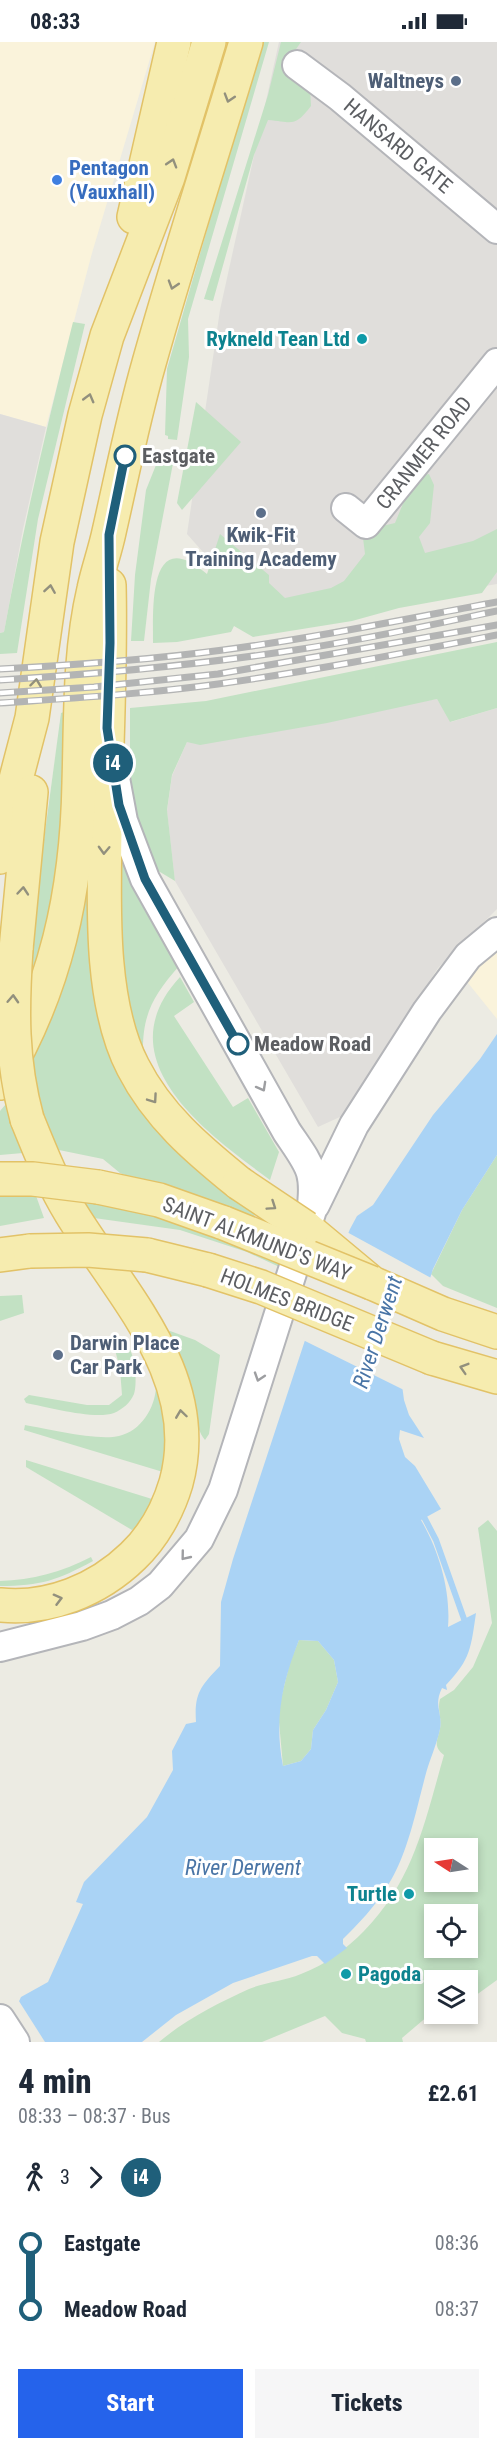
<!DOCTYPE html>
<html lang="en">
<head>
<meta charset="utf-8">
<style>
  :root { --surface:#fff; --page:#f6f6f7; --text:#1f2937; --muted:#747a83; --accent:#2563eb }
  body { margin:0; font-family:"Roboto Condensed",sans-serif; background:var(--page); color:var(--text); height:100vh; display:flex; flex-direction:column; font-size:22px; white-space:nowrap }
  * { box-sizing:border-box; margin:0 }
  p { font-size:20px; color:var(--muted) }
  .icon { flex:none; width:33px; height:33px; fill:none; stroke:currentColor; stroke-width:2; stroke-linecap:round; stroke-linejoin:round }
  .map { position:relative; height:2000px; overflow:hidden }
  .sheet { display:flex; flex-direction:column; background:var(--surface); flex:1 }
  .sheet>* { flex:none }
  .badge { padding:0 12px; border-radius:20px; font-size:21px; line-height:39px }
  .needle { width:39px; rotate:282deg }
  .fabs { position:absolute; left:424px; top:1796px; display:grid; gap:12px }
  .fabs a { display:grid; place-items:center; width:54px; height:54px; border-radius:0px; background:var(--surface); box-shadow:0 3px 9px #0003; font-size:30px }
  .map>.badge { position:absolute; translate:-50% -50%; box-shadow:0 0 0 3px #fff }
  .legs { display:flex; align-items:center; gap:9px; height:66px; padding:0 18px; font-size:20px }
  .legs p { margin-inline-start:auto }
  .overview { display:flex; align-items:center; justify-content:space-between; height:102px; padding:0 18px }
  h1 { font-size:33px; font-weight:800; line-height:45px }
  .button { display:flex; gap:12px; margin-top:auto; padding:12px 18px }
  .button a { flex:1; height:69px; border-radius:0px; background:var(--accent); color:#fff; font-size:24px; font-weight:800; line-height:69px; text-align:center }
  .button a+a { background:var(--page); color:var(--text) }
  ul { padding:0 18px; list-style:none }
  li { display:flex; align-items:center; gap:21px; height:66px; font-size:22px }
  li i { display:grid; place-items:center; width:9px; height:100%; margin:0 8px; background:currentColor }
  li i::after { content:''; width:15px; height:15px; margin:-8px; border:4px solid; border-radius:50%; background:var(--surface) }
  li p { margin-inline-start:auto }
  li:first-child i { background:linear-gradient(#0000 50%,currentColor 0) }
  li:last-child i { background:linear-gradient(currentColor 50%,#0000 0) }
  .status { display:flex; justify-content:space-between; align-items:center; height:42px; padding:0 30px; background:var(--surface); direction:ltr }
  .status svg { height:16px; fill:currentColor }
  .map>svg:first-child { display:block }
</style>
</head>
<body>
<div class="status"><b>08:33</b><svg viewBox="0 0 49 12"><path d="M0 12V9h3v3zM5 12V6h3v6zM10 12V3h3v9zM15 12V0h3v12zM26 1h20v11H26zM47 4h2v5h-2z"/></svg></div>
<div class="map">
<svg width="497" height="2000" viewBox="0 0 497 2000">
  <rect width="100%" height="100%" fill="#ecebe3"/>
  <g fill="#faf3db">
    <polygon points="0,0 155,0 92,211 46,385 0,372"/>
    <polygon points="497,900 497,977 464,936"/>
  </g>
  <g fill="#e0dedb">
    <polygon points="279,0 497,0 497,542 266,581 187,492 220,268"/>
    <polygon points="0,372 46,385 23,487 4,590 0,591"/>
    <polygon points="437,657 451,680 497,666 497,867 438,926 342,1074 318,1085 175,839 167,769 172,734 187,700"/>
  </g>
  <g fill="#c2e1c3" fill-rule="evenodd">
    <polygon points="261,0 269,0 188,277 189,315 177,398 168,397 168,394 165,393 167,327"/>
    <path d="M281,0H301L287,20L310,45L311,64C294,86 293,80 268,78L254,113L213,259L204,257L268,53Z"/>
    <path d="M73,280L85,282L38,477L17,611L0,612V591L4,590C23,486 47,383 73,280Z"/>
    <polygon points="196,360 241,400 182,468 177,461"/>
    <polygon points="163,415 174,416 151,537 144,599 131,599 135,533 146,448 158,418 163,418"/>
    <path d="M429,432L434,443L430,481L419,495L425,511L473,499L497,487V530L482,551L399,566L352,579L253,595L234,584L231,590L177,600L153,601C153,563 149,482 207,532L220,492L269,533V541L285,556L331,546L344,539L365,512L363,496L365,488L395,481L414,435Z"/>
    <polygon points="497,600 497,666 450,680 437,657 327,681 200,703 187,700 172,733 167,768 175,839 150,824 134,766 130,727 130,666 206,659"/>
    <polygon points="64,670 61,820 37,925 31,924 35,865 61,671"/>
    <path d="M120,813C133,853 156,888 179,924C153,954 142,972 143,1013L128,968L121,899Z"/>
    <polygon points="91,819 95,939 221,1142 255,1172 252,1183 120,1131 103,1117 59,1108 42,1073 34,1048 29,999"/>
    <path d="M180,935L194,960L174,974L233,1065L248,1056L279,1110L270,1138C208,1092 103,1018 180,935Z"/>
    <polygon points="6,1062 13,1088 23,1111 0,1113 0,1069"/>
    <polygon points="497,1113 497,1266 443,1244 431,1232 462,1168"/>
    <polygon points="78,1149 209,1190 286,1225 286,1228 247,1210 180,1188 94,1176"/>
    <polygon points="35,1151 44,1176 0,1184 0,1152"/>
    <polygon points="22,1253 24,1271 0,1279 0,1254"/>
    <path d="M170,1289L195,1298L220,1313L209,1392L205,1398C193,1383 195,1357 190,1339C185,1321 176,1307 166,1292Z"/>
    <path d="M113,1300C116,1300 120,1299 123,1300C135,1304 138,1341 134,1352C130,1361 123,1367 114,1371C94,1378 48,1365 26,1361L24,1357L29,1353L87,1363H109L122,1353L120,1327Z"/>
    <path d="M156,1345L161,1346L167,1396L163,1430L24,1388L25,1383C48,1387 97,1399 119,1394C141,1389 155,1366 156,1345Z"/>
    <polygon points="26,1418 152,1457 141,1481 132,1488 26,1425"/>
    <path d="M488,1478L497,1489V1938L468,1959V1938H435V1968L402,1996L403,2000H366L365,1997L342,1991L325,1974L262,2000H159C185,1978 218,1961 249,1947C266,1940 284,1939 301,1932C327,1922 345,1908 364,1889C414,1838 425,1779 444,1713C432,1704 438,1697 440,1687C442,1677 437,1667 440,1657L454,1648L473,1625L492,1581L478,1486ZM435,1806H468V1839H435ZM435,1872H468V1905H435Z"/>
    <path d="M91,1515L93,1519C58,1538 41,1544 0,1544V1539C32,1538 62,1530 91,1515Z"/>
    <polygon points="299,1598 318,1599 334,1618 338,1640 326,1668 313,1688 311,1707 301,1719 283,1724 278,1669 290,1620"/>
  </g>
  <path fill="#aad3f5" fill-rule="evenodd" d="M497,992V1113L462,1168L433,1227L403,1321L402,1343L404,1358L409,1373L424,1396L400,1388L399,1397L405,1415L415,1424L441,1467L421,1478C439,1509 451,1549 448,1585L476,1571C471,1605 471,1617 446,1643L447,1648L442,1646C433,1664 443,1671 440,1687C437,1702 429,1719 425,1735C406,1809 401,1842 343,1897V1902L347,1906L325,1922L317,1914H312L233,1941L176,1973L142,2000H0L21,1955L48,1940L83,1862L76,1860L84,1840L147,1775L173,1728L172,1709L186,1682L196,1680C194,1651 201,1644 220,1624L221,1560L233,1517L310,1283L350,1187L357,1174L373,1163L433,1073L480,1017ZM299,1598L318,1599L334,1618L338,1640L326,1668L313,1688L311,1707L301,1719L283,1724C274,1678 282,1641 299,1598Z"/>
  <g fill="#ecebe3">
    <polygon points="345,1189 433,1237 406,1321 406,1349 303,1298 307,1283"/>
    <polygon points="17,1956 45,2000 0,2000 0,1964"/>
  </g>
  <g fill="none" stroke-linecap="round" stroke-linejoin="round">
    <polyline stroke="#aad3f5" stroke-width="6" points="424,1475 436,1498 464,1577"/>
    <g stroke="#b4b5b9" stroke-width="32">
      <g id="minor">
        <polyline points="297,23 340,55 497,187"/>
        <polyline points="346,466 366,482 497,321"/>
        <polyline points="315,1163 354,1083 427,969 468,914 497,890"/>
        <path d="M0,1605L82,1584L112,1573L139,1559L160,1543L199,1497L223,1448L311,1171C317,1129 310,1124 287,1090L145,837L123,779L115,736"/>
        <polyline points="0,1977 15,2000"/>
      </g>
    </g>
    <g stroke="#e2c267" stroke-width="36">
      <g id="major">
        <polyline points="134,175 174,0"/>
        <path d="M109,543C111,624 106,706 105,788C104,859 99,960 133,1025C158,1074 197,1107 239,1141"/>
        <polyline points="0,815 11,756 32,676 57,500 85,373 107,294 168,135 209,0"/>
        <polyline points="16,907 31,750"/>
        <path d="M0,1041C56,947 77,850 79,741C81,677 79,611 94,547C98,528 105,509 109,490C122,433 133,377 149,321C179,214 214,107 246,0"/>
        <polyline points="98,1145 159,1158 224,1181"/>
        <polyline points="306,1186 372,1241 443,1272 497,1290"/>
        <polyline points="0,1213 30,1209"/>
        <polyline points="147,1213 208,1228"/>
        <polyline points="432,1316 497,1335"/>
        <path d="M0,1563C49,1568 98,1548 133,1514C153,1495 168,1468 176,1441C205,1336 122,1254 71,1171C53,1142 40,1109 27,1077"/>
      </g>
    </g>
    <use href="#minor" stroke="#fff" stroke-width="28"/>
    <use href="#major" stroke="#f6ecaf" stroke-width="33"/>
    <g stroke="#b3b4b4" stroke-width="7">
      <g id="rail">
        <path d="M0,627C75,623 149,618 223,608C315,596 406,577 497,560"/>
        <path d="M0,638C99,632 197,623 295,608C363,598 430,583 497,569"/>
        <polyline points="0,651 94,645 218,632 497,583"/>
        <path d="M0,661C73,656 146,652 218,642C312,629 404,611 497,593"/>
      </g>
    </g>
    <use href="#rail" stroke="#fff" stroke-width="4.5" stroke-dasharray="14" stroke-linecap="butt"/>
    <g stroke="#e2c267" stroke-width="36" stroke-linecap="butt">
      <g id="major-bridge">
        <path d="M16,907C12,967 11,1018 27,1077"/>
        <polyline points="0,1137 33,1137 98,1145"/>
        <polyline points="239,1141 306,1186"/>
        <polyline points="224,1181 372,1241"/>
        <polyline points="30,1209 88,1208 147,1213"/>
        <polyline points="208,1228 261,1245 432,1316"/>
      </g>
    </g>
    <use href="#major-bridge" stroke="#f6ecaf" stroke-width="33"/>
  </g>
  <defs><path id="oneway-chevron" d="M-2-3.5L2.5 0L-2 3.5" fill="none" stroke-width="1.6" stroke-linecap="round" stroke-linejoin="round" transform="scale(1.5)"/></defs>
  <g stroke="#92907d">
    <use href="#oneway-chevron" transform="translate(229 56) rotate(107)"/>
    <use href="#oneway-chevron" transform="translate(172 121) rotate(-73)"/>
    <use href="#oneway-chevron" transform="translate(173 243) rotate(107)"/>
    <use href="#oneway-chevron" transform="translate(89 356) rotate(-75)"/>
    <use href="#oneway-chevron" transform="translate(50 547) rotate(-81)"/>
    <use href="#oneway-chevron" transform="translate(36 641) rotate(-83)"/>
    <use href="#oneway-chevron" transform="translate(104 808) rotate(92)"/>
    <use href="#oneway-chevron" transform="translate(23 849) rotate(-85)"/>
    <use href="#oneway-chevron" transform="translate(13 957) rotate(-87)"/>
    <use href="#oneway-chevron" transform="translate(153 1057) rotate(55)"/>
    <use href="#oneway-chevron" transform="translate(272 1164) rotate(34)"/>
    <use href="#oneway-chevron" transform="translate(464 1326) rotate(-163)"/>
    <use href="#oneway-chevron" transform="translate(181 1372) rotate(-98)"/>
    <use href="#oneway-chevron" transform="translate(58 1557) rotate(-15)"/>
  </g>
  <g stroke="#9d9ea1">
    <use href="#oneway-chevron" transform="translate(262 1045) rotate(61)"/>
    <use href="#oneway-chevron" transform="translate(259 1335) rotate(108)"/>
    <use href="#oneway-chevron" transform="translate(185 1514) rotate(129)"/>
  </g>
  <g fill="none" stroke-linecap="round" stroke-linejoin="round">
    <g stroke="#fff" stroke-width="14">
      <polyline id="line-1" points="125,414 109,493 110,601 107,686 119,763 145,837 238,1002"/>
    </g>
    <use href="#line-1" stroke="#1f5f7a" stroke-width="9"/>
  </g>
  <g fill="#5c6f8a" stroke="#fff" stroke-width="2">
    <circle cx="456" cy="39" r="6"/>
    <circle cx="261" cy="471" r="6"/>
    <circle cx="58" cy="1313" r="6"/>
  </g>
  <circle fill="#3f7fe0" stroke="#fff" stroke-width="2" cx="57" cy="138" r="6"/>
  <g fill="#0f9aa8" stroke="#fff" stroke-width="2">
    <circle cx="362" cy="297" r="6"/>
    <circle cx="409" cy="1852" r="6"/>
    <circle cx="346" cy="1932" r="6"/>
  </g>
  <g fill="#fff" stroke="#1f5f7a" stroke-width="3">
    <circle cx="125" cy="414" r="10"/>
    <circle cx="238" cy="1002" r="10"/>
  </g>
  <g text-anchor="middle" stroke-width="6" stroke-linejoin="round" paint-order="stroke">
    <g font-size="21" font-weight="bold" fill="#4e5e75" stroke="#fff" text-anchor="end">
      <text x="444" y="46">Waltneys</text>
      <text x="261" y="500" text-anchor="middle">Kwik-Fit<tspan x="261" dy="24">Training Academy</tspan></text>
      <text x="70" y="1308" text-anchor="start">Darwin Place<tspan x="70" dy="24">Car Park</tspan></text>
    </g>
    <g font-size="21" fill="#5c5e62" stroke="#fff">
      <text transform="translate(398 104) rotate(40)" y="7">HANSARD GATE</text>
      <text transform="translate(424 411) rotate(-51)" y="7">CRANMER ROAD</text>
      <text transform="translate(257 1197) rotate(21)" y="7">SAINT ALKMUND'S WAY</text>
      <text transform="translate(287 1258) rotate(21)" y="7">HOLMES BRIDGE</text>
    </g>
    <g font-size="21" font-weight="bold" fill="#366cbe" stroke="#fff" text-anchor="start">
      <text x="69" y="133">Pentagon<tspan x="69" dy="24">(Vauxhall)</tspan></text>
    </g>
    <g font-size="21" font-weight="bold" fill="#0d838f" stroke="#fff" text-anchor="end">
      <text x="350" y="304">Rykneld Tean Ltd</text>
      <text x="397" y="1859">Turtle</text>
      <text x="358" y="1939" text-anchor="start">Pagoda</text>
    </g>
    <g font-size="21" font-weight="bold" fill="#5c5e62" stroke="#fff" text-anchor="start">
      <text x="142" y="421">Eastgate</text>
      <text x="254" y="1009">Meadow Road</text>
    </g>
    <g font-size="22" font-style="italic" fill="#4a75a6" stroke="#fff">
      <text transform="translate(377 1290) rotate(-72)" y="8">River Derwent</text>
      <text x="243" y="1833">River Derwent</text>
    </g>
  </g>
</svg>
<div class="fabs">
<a><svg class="needle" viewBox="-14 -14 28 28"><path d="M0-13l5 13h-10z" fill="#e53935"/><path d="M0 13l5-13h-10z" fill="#747a83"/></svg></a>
<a><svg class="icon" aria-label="locate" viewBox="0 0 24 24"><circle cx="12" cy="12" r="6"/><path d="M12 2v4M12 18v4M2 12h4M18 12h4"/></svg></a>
<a><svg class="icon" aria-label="layers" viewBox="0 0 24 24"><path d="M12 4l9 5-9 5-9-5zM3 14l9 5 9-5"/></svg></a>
</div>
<b class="badge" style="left:113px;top:721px;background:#1f5f7a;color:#fff">i4</b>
</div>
<section class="sheet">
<div class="overview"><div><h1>4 min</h1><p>08:33 – 08:37 · Bus</p></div><b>£2.61</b></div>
<div class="legs"><svg class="icon" aria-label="walk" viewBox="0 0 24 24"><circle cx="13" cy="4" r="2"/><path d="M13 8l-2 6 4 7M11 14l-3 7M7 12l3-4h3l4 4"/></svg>3<svg class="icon" aria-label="forward" viewBox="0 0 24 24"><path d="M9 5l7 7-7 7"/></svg><b class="badge" style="background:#1f5f7a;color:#fff">i4</b></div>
<ul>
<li><i style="color:#1f5f7a"></i><b>Eastgate</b><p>08:36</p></li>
<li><i style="color:#1f5f7a"></i><b>Meadow Road</b><p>08:37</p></li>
</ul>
<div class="button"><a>Start</a><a>Tickets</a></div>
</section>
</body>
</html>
